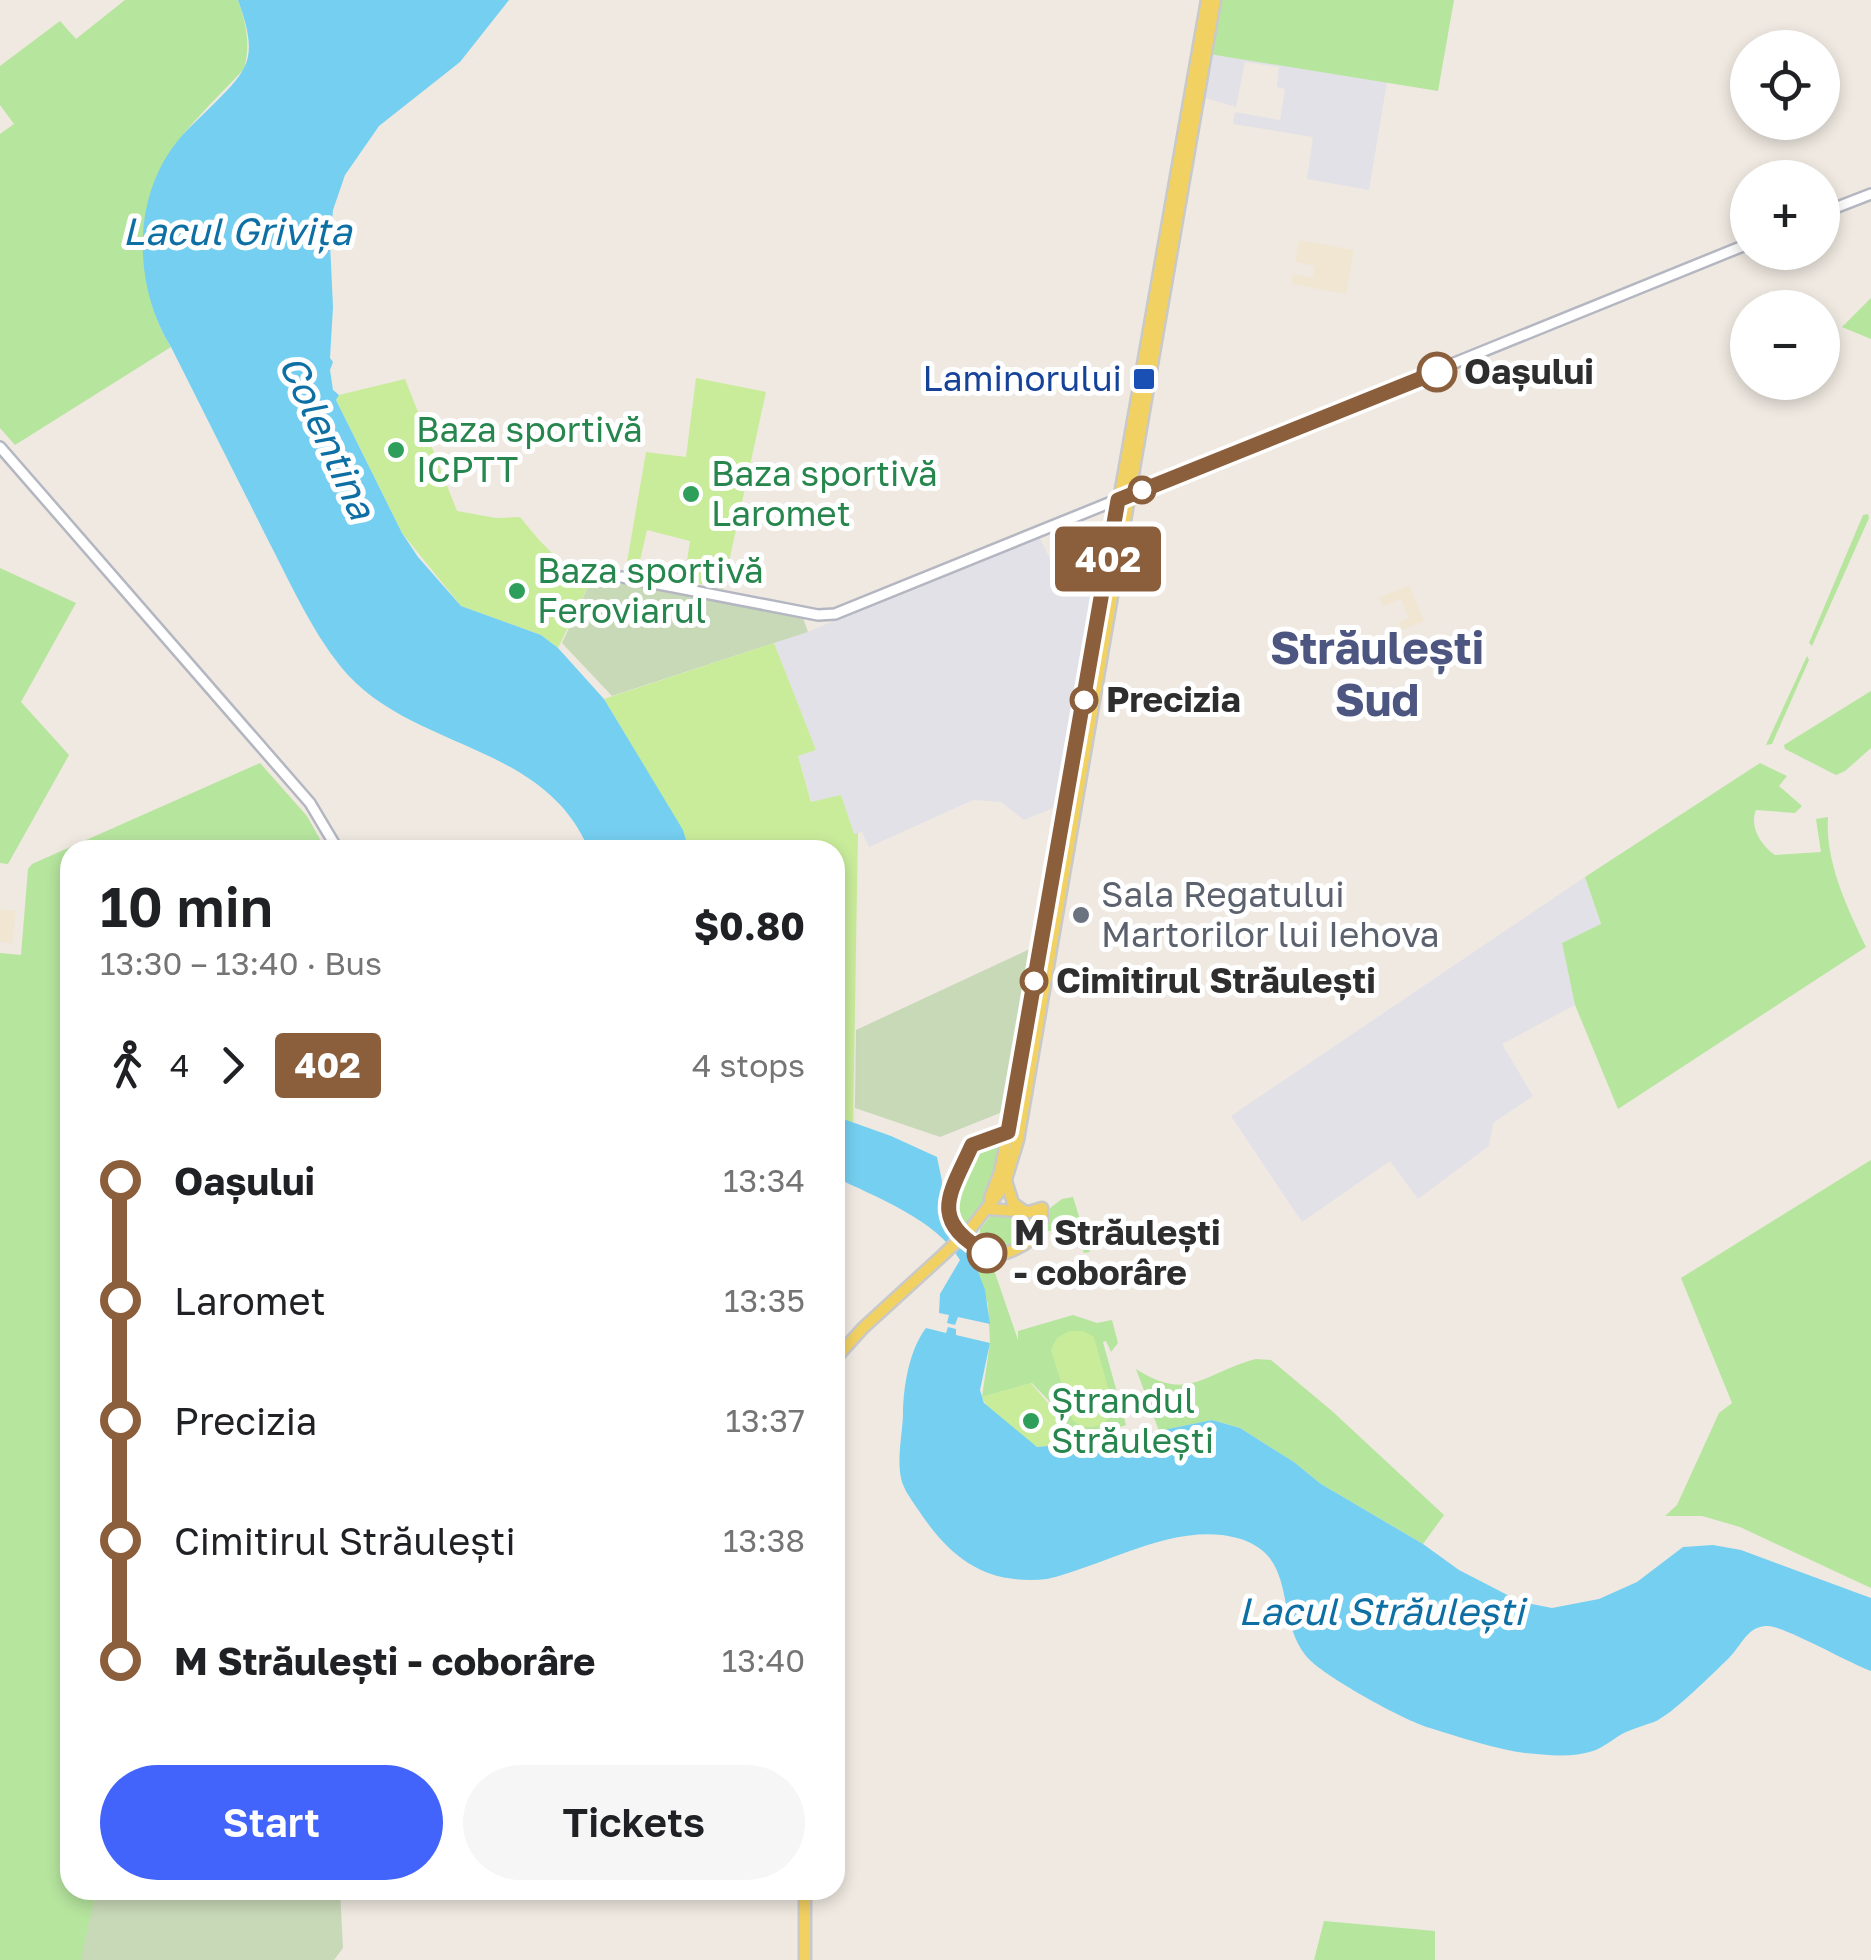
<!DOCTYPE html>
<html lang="en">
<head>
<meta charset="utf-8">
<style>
  :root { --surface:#fff; --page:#f6f6f6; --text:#202124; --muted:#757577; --accent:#4264fb }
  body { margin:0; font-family:"Golos Text",sans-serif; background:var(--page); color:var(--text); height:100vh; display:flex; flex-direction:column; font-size:38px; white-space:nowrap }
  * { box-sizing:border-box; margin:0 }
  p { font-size:32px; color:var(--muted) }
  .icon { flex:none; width:55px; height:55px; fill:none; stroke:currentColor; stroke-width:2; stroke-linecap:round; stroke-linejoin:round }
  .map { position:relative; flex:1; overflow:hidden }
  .panel { position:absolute; left:60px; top:840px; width:785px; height:1060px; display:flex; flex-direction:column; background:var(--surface); border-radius:30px; box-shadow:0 5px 15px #0003 }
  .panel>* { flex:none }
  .badge { padding:0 20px; border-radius:8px; font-size:35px; line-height:65px }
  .buttons { position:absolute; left:1730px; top:30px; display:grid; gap:20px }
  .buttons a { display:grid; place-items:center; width:110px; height:110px; border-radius:50%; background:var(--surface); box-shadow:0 5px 15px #0003; font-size:50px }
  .map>.badge { position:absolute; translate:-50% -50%; box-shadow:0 0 0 5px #fff }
  .legs { display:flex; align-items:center; gap:15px; height:110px; padding:0 40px; font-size:32px }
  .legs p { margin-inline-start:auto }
  .headline { display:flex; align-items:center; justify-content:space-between; height:170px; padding:0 40px }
  h1 { font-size:55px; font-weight:600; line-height:75px }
  .cta { display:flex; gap:20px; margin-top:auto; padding:20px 40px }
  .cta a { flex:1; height:115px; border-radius:60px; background:var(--accent); color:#fff; font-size:40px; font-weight:600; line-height:115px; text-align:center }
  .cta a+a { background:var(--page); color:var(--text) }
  ul { padding:0 40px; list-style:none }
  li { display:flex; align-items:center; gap:35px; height:120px; font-size:38px }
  li i { display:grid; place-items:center; width:15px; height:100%; margin:0 12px; background:currentColor }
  li i::after { content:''; width:25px; height:25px; margin:-12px; border:8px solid; border-radius:50%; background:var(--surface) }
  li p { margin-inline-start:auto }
  li:first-child i { background:linear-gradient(#0000 50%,currentColor 0) }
  li:last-child i { background:linear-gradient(currentColor 50%,#0000 0) }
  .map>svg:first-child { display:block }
</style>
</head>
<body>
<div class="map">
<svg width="1871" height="1960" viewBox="0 0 1871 1960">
  <rect width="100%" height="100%" fill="#efe9e1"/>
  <g fill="#e3e1e8">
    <polygon points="1209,54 1387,82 1369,190 1307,179 1313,137 1233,124 1235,112 1280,120 1285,89 1277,87 1279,67 1245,62 1236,107 1205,98"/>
    <polygon points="1037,533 1055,569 1102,574 1060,805 1024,820 1001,802 973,800 869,847 862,832 854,835 812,803 798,756 816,750 774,643 808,632"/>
    <polygon points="1585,877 1601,925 1562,943 1575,1005 1502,1044 1533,1096 1493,1123 1489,1146 1418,1199 1390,1161 1302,1222 1231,1116"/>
  </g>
  <g fill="#f0e6d1">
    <polygon points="1299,240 1354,250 1346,294 1292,284 1293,274 1313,278 1315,266 1295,262"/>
    <polygon points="1409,586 1424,621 1402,630 1399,622 1409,618 1401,599 1383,606 1379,597"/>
    <polygon points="0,909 16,911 12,944 0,942"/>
  </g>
  <g fill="#b6e59e">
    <path d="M125,0H238C246,23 251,44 244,69C183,134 135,170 146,268C149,298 155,321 171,347L15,445L0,428V134L14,124L0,105V66L60,21L76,39Z"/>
    <polygon points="1218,0 1454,0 1438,91 1209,54"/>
    <polygon points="1871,298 1871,339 1842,327"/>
    <polygon points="1868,514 1869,518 1812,646 1809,643 1863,515"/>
    <polygon points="0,568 76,603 21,702 69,755 8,864 0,863"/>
    <polygon points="1807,656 1809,660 1772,744 1766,745"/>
    <polygon points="1871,691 1871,748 1845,771 1836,775 1785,749 1784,745"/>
    <polygon points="260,763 307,816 326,850 70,850 70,1890 167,1890 158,1960 0,1960 0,953 21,955 28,869 32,864"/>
    <path d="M1760,763L1787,776L1779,786L1802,806L1795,813L1756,810C1749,827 1761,845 1775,855L1821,852L1816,819L1828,817C1825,862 1847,907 1866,947L1618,1109L1575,1005L1562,943L1601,924L1585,877Z"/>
    <path d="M988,1142L994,1144L1001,1155L986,1202L963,1230C939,1200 960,1179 974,1147Z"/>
    <polygon points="1871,1160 1871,1588 1740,1527 1702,1516 1665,1516 1677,1505 1719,1413 1732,1403 1681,1278"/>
    <polygon points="1073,1197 1090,1252 1084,1253 1077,1236 1069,1236 1065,1245 1061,1231 1046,1231 1050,1208 1062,1199"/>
    <polygon points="993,1213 1029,1218 1035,1228 1003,1249 994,1250 980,1243 980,1229"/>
    <polygon points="973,1248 994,1270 1018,1340 1018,1331 1073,1315 1097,1323 1112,1320 1118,1343 1111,1352 1106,1341 1103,1342 1126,1425 1086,1439 1074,1437 1066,1431 1051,1403 1032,1383 982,1397 990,1343 988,1304 970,1250"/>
    <path d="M1256,1359L1271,1360L1332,1411L1444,1515L1423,1544L1321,1484L1294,1462L1240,1428L1212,1420L1159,1431L1136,1369C1189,1403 1203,1373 1256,1359Z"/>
    <polygon points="1324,1921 1435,1931 1435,1960 1314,1960"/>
  </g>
  <g fill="#c8d9b8">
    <polygon points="593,576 803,618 808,632 612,696 562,643"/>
    <polygon points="1032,948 1005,1111 940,1137 855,1108 856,1030"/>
    <polygon points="96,1890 340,1890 343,1948 334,1960 81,1960"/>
  </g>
  <g fill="#c9ec9a">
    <polygon points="696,378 766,392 723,589 684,580 690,541 647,530 638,569 630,566 627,562 646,452 686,457"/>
    <path d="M405,379L457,511L496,518L520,517C543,545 558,565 593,576L558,648L541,635L461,606L402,533L336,400L339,395Z"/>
    <polygon points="774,643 816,750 798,756 811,802 841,795 854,834 858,833 853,1123 835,1116 835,850 689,850 682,830 604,699"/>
    <path d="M1069,1331H1083L1094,1337L1114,1409C1106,1428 1089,1432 1073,1421L1051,1350L1057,1338Z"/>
    <polygon points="1031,1383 1053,1409 1074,1445 1037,1447 988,1409 982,1397"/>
  </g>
  <g fill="#75cff0">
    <path d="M238,0H509L460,62L379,126L345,175L333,210L330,243L333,307L330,358L333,362L330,370L333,390L339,395L336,400L402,533L418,557L461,606L541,635L558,648L604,699L683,830L689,850H589C545,744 417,750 348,675C314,637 291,584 267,538C235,474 203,411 171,347C134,288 131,200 176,143C193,121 233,90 244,68C255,48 245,20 238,0Z"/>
    <path d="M835,1116L891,1136L937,1157L942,1181L941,1212L970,1250L985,1290L990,1324L958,1317L955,1325L947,1323L949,1315L939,1313L940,1294L960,1260C936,1219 875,1197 835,1177Z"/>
    <path d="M948,1327L956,1329V1335L990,1343L980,1390L984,1403L1037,1447L1114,1440L1212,1420L1240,1428L1294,1462L1321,1484L1423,1544L1459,1570L1521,1602L1552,1608L1599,1599L1637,1582L1683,1547L1713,1545L1741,1550L1871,1598V1671C1849,1663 1784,1626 1768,1626C1748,1625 1741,1646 1729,1658C1712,1674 1673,1714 1654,1722C1645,1725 1635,1728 1626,1732C1615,1737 1605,1747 1593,1751C1572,1758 1546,1755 1525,1753C1500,1750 1455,1736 1430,1728C1405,1721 1321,1675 1306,1656C1271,1611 1303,1546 1222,1535C1165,1528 1102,1566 1047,1579C986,1585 952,1560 919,1511C913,1502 903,1489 901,1478C897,1459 902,1435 903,1416C903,1388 909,1350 926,1328L946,1333Z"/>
  </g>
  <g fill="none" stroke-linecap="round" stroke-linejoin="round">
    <g stroke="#b4b7c1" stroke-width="14">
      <g id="secondary">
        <polyline points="1822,213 1871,194"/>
        <polyline points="0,447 310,803 338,850"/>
        <polyline points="622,577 818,615 835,614 1748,244"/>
      </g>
    </g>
    <g stroke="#c9c9c9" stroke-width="15">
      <g id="primary">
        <polyline points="1006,1181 1013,1203 1024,1211"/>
        <polyline points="990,1198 1000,1172 1008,1132 1207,0"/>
        <path d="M989,1209L1029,1212L1042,1208C1042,1216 1042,1224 1038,1231C1030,1244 1004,1258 989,1254C973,1249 957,1230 948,1217L949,1194L972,1145L1008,1132"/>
        <polyline points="972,1227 1004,1186 1018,1140 1215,0"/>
        <polyline points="835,1359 863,1328 944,1254"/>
        <polyline points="805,1890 805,1960"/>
      </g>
    </g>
    <use href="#secondary" stroke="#fff" stroke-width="9"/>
    <use href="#primary" stroke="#f2d163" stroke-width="10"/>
    <g stroke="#c9c9c9" stroke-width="15" stroke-linecap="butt">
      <polyline id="primary-bridge" points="944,1254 972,1227"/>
    </g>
    <use href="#primary-bridge" stroke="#f2d163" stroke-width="10"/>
  </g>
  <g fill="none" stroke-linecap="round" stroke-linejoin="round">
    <g stroke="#fff" stroke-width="22">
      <path id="line-1" d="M987,1253C927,1220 950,1194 972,1145L1008,1132L1118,500L1437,372"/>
    </g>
    <use href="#line-1" stroke="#8b5e3c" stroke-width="15"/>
  </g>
  <g fill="#fff" stroke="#8b5e3c" stroke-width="5">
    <circle cx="1437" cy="372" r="18"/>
    <circle cx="1142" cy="490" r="12"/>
    <circle cx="1084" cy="700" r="12"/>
    <circle cx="1034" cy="981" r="12"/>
    <circle cx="987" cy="1253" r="18"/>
  </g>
  <rect fill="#1a4fb4" stroke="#fff" stroke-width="4" x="1132" y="367" width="24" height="24" rx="5"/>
  <g fill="#2e9e5b" stroke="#fff" stroke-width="4">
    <circle cx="396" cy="450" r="10"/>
    <circle cx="691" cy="494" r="10"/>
    <circle cx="517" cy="591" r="10"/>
    <circle cx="1031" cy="1421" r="10"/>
  </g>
  <circle fill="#6b7280" stroke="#fff" stroke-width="4" cx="1081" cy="915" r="10"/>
  <g text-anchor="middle" stroke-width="10" stroke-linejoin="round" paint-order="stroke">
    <g font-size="35" font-weight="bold" fill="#2e2e2e" stroke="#fff" text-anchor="start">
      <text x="1464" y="384">Oașului</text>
      <text x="1106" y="712">Precizia</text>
      <text x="1056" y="993">Cimitirul Străulești</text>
      <text x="1014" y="1245">M Străulești<tspan x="1014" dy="40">- coborâre</tspan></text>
    </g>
    <g font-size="35" fill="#164399" stroke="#fff" text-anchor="end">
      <text x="1122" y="391">Laminorului</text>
    </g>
    <g font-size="35" fill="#27864d" stroke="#fff" text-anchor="start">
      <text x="416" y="442">Baza sportivă<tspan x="416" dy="40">ICPTT</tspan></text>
      <text x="711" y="486">Baza sportivă<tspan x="711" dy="40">Laromet</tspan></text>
      <text x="537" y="583">Baza sportivă<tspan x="537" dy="40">Feroviarul</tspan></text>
      <text x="1051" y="1413">Ștrandul<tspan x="1051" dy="40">Străulești</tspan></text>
    </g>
    <g font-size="35" fill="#5b616d" stroke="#fff" text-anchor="start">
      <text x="1101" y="907">Sala Regatului<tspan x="1101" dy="40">Martorilor lui Iehova</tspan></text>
    </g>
    <g font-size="38" font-style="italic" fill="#0d6fa3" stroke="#fff">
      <text x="237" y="245">Lacul Grivița</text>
      <text transform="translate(327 437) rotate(65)" y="13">Colentina</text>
      <text x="1381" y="1625">Lacul Străulești</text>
    </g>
    <g font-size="45" font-weight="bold" fill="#4d5680" stroke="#fff">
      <text x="1377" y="664">Străulești<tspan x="1377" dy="52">Sud</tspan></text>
    </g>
  </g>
</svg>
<div class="buttons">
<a><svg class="icon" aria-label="locate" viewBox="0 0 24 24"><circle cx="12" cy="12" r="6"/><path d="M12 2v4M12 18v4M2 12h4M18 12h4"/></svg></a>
<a>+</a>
<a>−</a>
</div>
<b class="badge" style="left:1108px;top:559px;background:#8b5e3c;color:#fff">402</b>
<section class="panel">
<div class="headline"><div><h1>10 min</h1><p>13:30 – 13:40 · Bus</p></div><b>$0.80</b></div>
<div class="legs"><svg class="icon" aria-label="walk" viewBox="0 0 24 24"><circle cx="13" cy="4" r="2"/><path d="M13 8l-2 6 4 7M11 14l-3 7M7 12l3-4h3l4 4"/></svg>4<svg class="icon" aria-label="forward" viewBox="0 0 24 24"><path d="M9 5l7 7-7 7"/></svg><b class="badge" style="background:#8b5e3c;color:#fff">402</b><p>4 stops</p></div>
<ul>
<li><i style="color:#8b5e3c"></i><b>Oașului</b><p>13:34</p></li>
<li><i style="color:#8b5e3c"></i><span>Laromet</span><p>13:35</p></li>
<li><i style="color:#8b5e3c"></i><span>Precizia</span><p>13:37</p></li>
<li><i style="color:#8b5e3c"></i><span>Cimitirul Străulești</span><p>13:38</p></li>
<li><i style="color:#8b5e3c"></i><b>M Străulești - coborâre</b><p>13:40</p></li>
</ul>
<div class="cta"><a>Start</a><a>Tickets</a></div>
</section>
</div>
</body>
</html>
